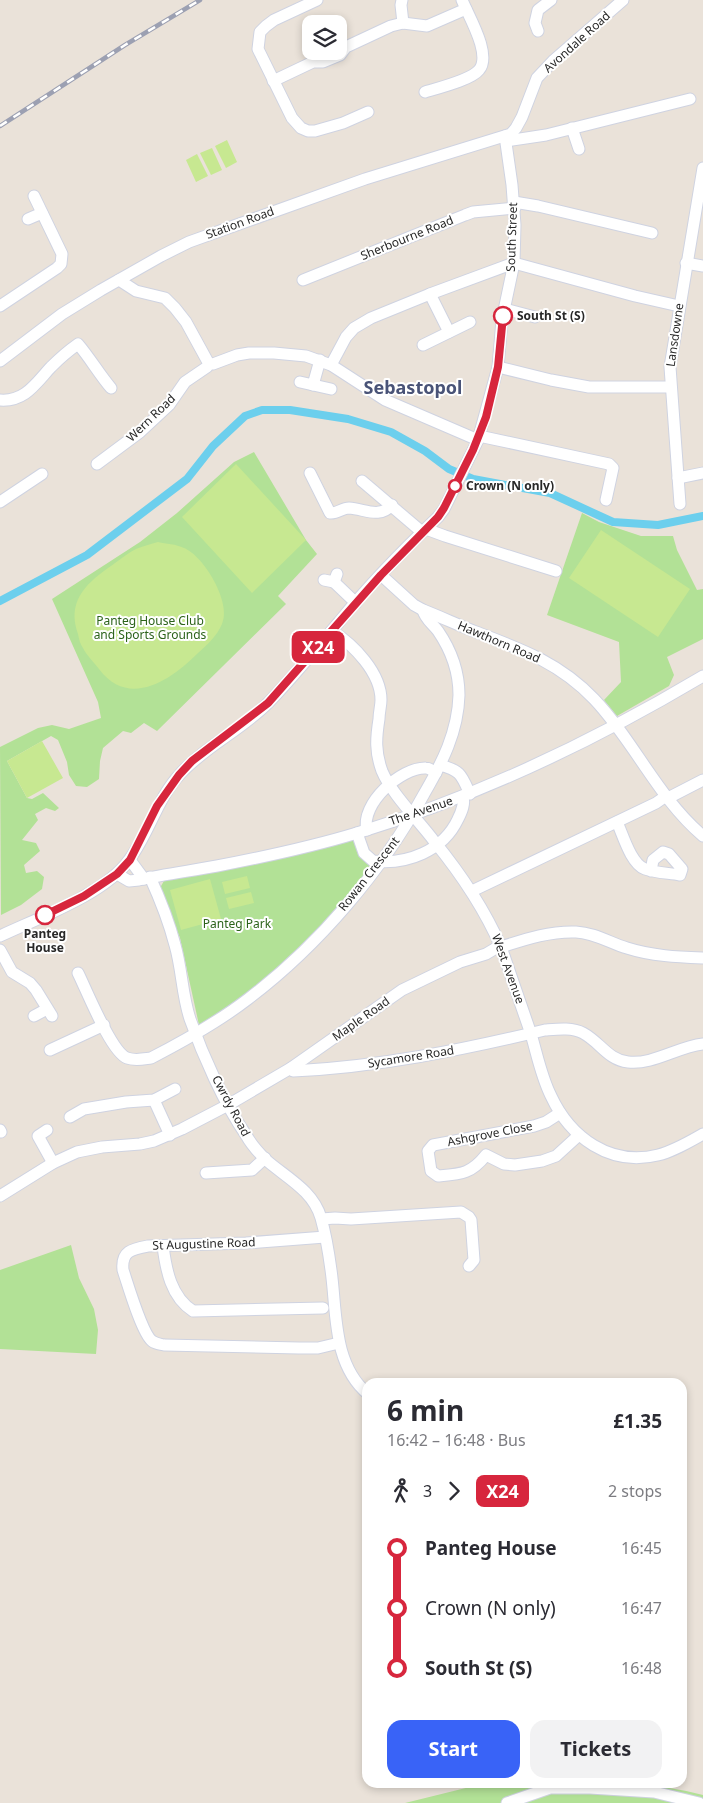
<!DOCTYPE html>
<html lang="en">
<head>
<meta charset="utf-8">
<style>
  :root { --surface:#fff; --page:#f2f2f3; --text:#2b2b33; --muted:#7c7c81; --accent:#3963f7 }
  body { margin:0; font-family:"Noto Sans",sans-serif; background:var(--page); color:var(--text); height:100vh; display:flex; flex-direction:column; font-size:19px; white-space:nowrap }
  * { box-sizing:border-box; margin:0 }
  p { font-size:16px; color:var(--muted) }
  .icon { flex:none; width:28px; height:28px; fill:none; stroke:currentColor; stroke-width:2; stroke-linecap:round; stroke-linejoin:round }
  .map { position:relative; flex:1; overflow:hidden }
  .sheet { position:absolute; left:362px; top:1378px; width:325px; height:410px; display:flex; flex-direction:column; background:var(--surface); border-radius:15px; box-shadow:0 2px 8px #0003 }
  .sheet>* { flex:none }
  .badge { padding:0 10px; border-radius:8px; font-size:18px; line-height:32px }
  .tools { position:absolute; left:302px; top:15px; display:grid; gap:10px }
  .tools a { display:grid; place-items:center; width:45px; height:45px; border-radius:10px; background:var(--surface); box-shadow:0 2px 8px #0003; font-size:25px }
  .map>.badge { position:absolute; translate:-50% -50%; box-shadow:0 0 0 2px #fff }
  .legs { display:flex; align-items:center; gap:8px; height:55px; padding:0 25px; font-size:16px }
  .legs p { margin-inline-start:auto }
  .head { display:flex; align-items:center; justify-content:space-between; height:85px; padding:0 25px }
  h1 { font-size:28px; font-weight:700; line-height:38px }
  .button { display:flex; gap:10px; margin-top:auto; padding:10px 25px }
  .button a { flex:1; height:58px; border-radius:15px; background:var(--accent); color:#fff; font-size:20px; font-weight:700; line-height:58px; text-align:center }
  .button a+a { background:var(--page); color:var(--text) }
  ul { padding:0 25px; list-style:none }
  li { display:flex; align-items:center; gap:18px; height:60px; font-size:19px }
  li i { display:grid; place-items:center; width:8px; height:100%; margin:0 6px; background:currentColor }
  li i::after { content:''; width:12px; height:12px; margin:-6px; border:4px solid; border-radius:50%; background:var(--surface) }
  li p { margin-inline-start:auto }
  li:first-child i { background:linear-gradient(#0000 50%,currentColor 0) }
  li:last-child i { background:linear-gradient(currentColor 50%,#0000 0) }
  .map>svg:first-child { display:block }
</style>
</head>
<body>
<div class="map">
<svg width="703" height="1803" viewBox="0 0 703 1803">
  <rect width="100%" height="100%" fill="#eae2d9"/>
  <g fill="#b2e196">
    <polygon points="254,452 306,540 317,554 278,596 286,604 157,731 144,723 131,733 123,731 103,748 100,761 99,779 87,787 76,786 69,775 67,762 58,740 51,736 7,761 27,798 32,799 43,793 59,808 55,811 46,808 35,814 38,820 22,840 36,843 40,851 24,865 26,873 37,871 44,877 42,889 21,905 1,915 0,747 38,728 52,725 69,729 101,718 98,702 52,599 140,542 177,513 234,462"/>
    <polygon points="582,513 599,522 641,536 673,536 677,550 697,590 703,589 703,639 667,657 674,675 669,686 617,716 604,700 621,682 619,642 547,615"/>
    <polygon points="353,838 363,860 374,865 318,929 264,980 208,1022 199,1025 180,938 160,888 165,879"/>
    <polygon points="71,1245 79,1278 94,1309 98,1330 96,1354 0,1349 0,1270"/>
    <path d="M490,1782C561,1782 634,1777 703,1795V1803H405Z"/>
  </g>
  <g fill="#c7e891">
    <polygon points="227,140 237,162 226,168 215,146"/>
    <polygon points="212,148 222,170 211,175 200,153"/>
    <polygon points="197,154 208,176 196,182 186,160"/>
    <polygon points="236,464 306,540 252,593 182,517"/>
    <polygon points="601,530 690,589 658,637 569,578"/>
    <path d="M158,542C166,544 176,544 184,548C204,556 232,603 222,624C217,636 207,645 198,653C171,680 129,709 99,669C94,662 87,656 83,648C80,644 79,639 78,634C67,603 84,585 108,568C117,562 126,554 136,549C143,546 151,544 158,542Z"/>
    <polygon points="42,741 63,778 27,798 7,761"/>
    <polygon points="247,876 250,888 225,894 222,882"/>
    <polygon points="210,879 221,919 181,930 170,890"/>
    <polygon points="251,892 254,903 229,909 226,898"/>
  </g>
  <g fill="none" stroke-linecap="round" stroke-linejoin="round">
    <polyline stroke="#6ccfed" stroke-width="8" points="0,601 87,555 187,479 213,446 245,416 262,410 290,410 348,419 391,432 425,451 449,469 473,479 550,493 613,522 658,525 703,516"/>
    <g stroke="#cfd3e1" stroke-width="13">
      <g id="minor">
        <polyline points="317,0 274,20 266,26 260,32 258,49 292,118 301,128 308,131 315,131 343,123 368,112"/>
        <polyline points="402,0 401,5 403,23"/>
        <polyline points="538,31 535,23 538,10 551,0"/>
        <polyline points="273,81 313,62 323,62 340,55 346,47 391,26 403,23 427,26 466,9"/>
        <path d="M425,92C438,88 471,80 479,70C492,55 469,17 462,0"/>
        <polyline points="572,128 579,149"/>
        <polyline points="506,141 546,135 690,99"/>
        <polyline points="514,202 538,206 652,233"/>
        <polyline points="28,219 42,213"/>
        <polyline points="686,263 703,266"/>
        <polyline points="119,280 136,291 165,298 175,308 186,322 209,364"/>
        <polyline points="303,280 465,215 473,212 515,208"/>
        <polyline points="430,294 449,332"/>
        <polyline points="0,306 57,268 61,264 62,254 34,196"/>
        <polyline points="504,309 535,317"/>
        <polyline points="423,345 470,322"/>
        <polyline points="0,361 62,314 101,290 161,256 189,242 365,179 511,134 516,128 522,117 537,78 553,61 623,0"/>
        <polyline points="331,365 346,337 354,328 371,318 430,294 514,263 635,296 679,306"/>
        <polyline points="498,367 551,380 589,387 670,387"/>
        <polyline points="300,382 331,389"/>
        <polyline points="313,385 320,360"/>
        <path d="M0,400C25,402 36,383 51,367C59,359 68,351 78,344C90,358 99,374 111,388"/>
        <polyline points="479,436 609,464 613,468 606,500"/>
        <polyline points="97,464 140,432 169,405 185,382 207,367 209,364 213,364 237,355 249,353 274,353 306,356 331,365 385,400 478,440"/>
        <path d="M310,473L330,513C337,514 342,508 349,508C365,509 379,519 392,505"/>
        <polyline points="678,478 703,473"/>
        <polyline points="362,481 422,532"/>
        <polyline points="0,502 42,474"/>
        <polyline points="680,504 670,367 703,168"/>
        <polyline points="426,529 445,536 556,571"/>
        <path d="M381,575L414,605L423,610C441,617 458,625 476,632C521,649 560,663 594,699C634,741 658,798 703,836"/>
        <polyline points="324,580 334,582 337,574"/>
        <polyline points="334,582 356,603"/>
        <path d="M332,631C354,645 381,673 381,700C381,706 379,712 379,719C376,738 375,752 382,771C391,793 419,821 434,841C461,874 484,908 501,947C511,976 521,1005 531,1034C537,1054 541,1076 551,1096C570,1137 610,1167 658,1155C674,1151 689,1142 703,1134"/>
        <path d="M440,765C461,771 461,774 470,794"/>
        <polyline points="668,798 703,780"/>
        <path d="M617,822C623,835 631,864 645,869C656,873 669,873 680,875L682,869L669,854L663,852L653,860L651,871"/>
        <path d="M367,830C360,804 401,767 426,768C430,768 433,771 436,773"/>
        <path d="M357,833L364,853L373,861C407,865 443,851 458,819C462,811 465,804 463,796"/>
        <polyline points="130,860 144,879"/>
        <path d="M117,874L129,881L139,880C165,874 191,871 217,866C264,857 311,847 357,833C479,796 594,741 703,676"/>
        <path d="M150,877C160,899 169,922 175,945C182,969 182,995 190,1019C203,1056 224,1103 246,1135C251,1144 258,1152 265,1159C285,1177 313,1190 321,1218C325,1232 329,1255 331,1270C337,1311 332,1364 368,1394"/>
        <polyline points="472,891 656,803 666,796"/>
        <path d="M0,936C38,918 105,894 129,860C150,832 157,798 181,773C207,745 243,729 269,702C294,676 316,649 339,622C369,585 403,550 438,517L444,509L478,440L498,367L502,320L514,263L515,225L512,185L505,136"/>
        <path d="M501,947C526,939 550,931 576,932C595,933 610,943 627,948C652,956 678,957 703,958"/>
        <polyline points="0,950 12,972 30,983 36,990 52,1016"/>
        <path d="M78,973C87,991 111,1052 127,1058C135,1061 143,1059 151,1058C184,1041 218,1022 248,999C318,946 382,871 424,794C442,763 458,732 459,695C459,673 451,650 438,631C433,624 425,619 423,610"/>
        <polyline points="34,1016 47,1009"/>
        <polyline points="50,1050 104,1025"/>
        <path d="M291,1068L293,1071C378,1067 462,1050 545,1030C557,1029 572,1027 583,1033C600,1042 608,1060 628,1062C653,1065 677,1047 703,1044"/>
        <polyline points="154,1100 170,1135"/>
        <path d="M560,1113L546,1122L534,1126L433,1145L428,1151L431,1171L438,1176C461,1174 471,1174 486,1155L504,1164L515,1165L542,1161L556,1156L579,1135"/>
        <polyline points="70,1117 84,1109 126,1102 154,1100 175,1089"/>
        <polyline points="0,1130 1,1132"/>
        <polyline points="47,1130 38,1136 53,1163"/>
        <polyline points="206,1173 252,1170 265,1158"/>
        <polyline points="0,1196 53,1163 77,1152 102,1147 140,1144 154,1141 182,1129 228,1105 291,1068 402,990 460,962 486,954 501,945"/>
        <polyline points="322,1219 335,1218 351,1219 461,1212 469,1217 471,1220 474,1260 469,1266"/>
        <path d="M325,1237L246,1243L148,1246C132,1249 121,1251 123,1270C128,1285 142,1333 152,1341C156,1344 160,1344 164,1345L299,1348H318L339,1343"/>
        <path d="M163,1246C166,1270 171,1297 193,1311L323,1308"/>
        <polyline points="507,1803 550,1788 590,1788 654,1792 699,1803"/>
      </g>
    </g>
    <use href="#minor" stroke="#fff" stroke-width="11"/>
    <g stroke="#9ca0b2" stroke-width="4.5">
      <polyline id="rail" points="0,126 125,45 200,0"/>
    </g>
    <use href="#rail" stroke="#fff" stroke-width="2.5" stroke-dasharray="8" stroke-linecap="butt"/>
  </g>
  <g fill="none" stroke-linecap="round" stroke-linejoin="round">
    <g stroke="#fff" stroke-width="11">
      <polyline id="line-1" points="45,915 84,896 117,874 130,860 157,806 179,775 192,761 268,703 381,575 438,517 444,508 473,450 486,417 498,367 503,316"/>
    </g>
    <use href="#line-1" stroke="#d7263d" stroke-width="8"/>
  </g>
  <g fill="#fff" stroke="#d7263d" stroke-width="2.5">
    <circle cx="503" cy="316" r="9"/>
    <circle cx="455" cy="486" r="6"/>
    <circle cx="45" cy="915" r="9"/>
  </g>
  <g text-anchor="middle" stroke-width="4" stroke-linejoin="round" paint-order="stroke">
    <g font-size="12" fill="#282828" stroke="#fff">
      <text transform="translate(577 42) rotate(-42)" y="4">Avondale Road</text>
      <text transform="translate(240 223) rotate(-20)" y="4">Station Road</text>
      <text transform="translate(512 237) rotate(-88)" y="4">South Street</text>
      <text transform="translate(407 238) rotate(-22)" y="4">Sherbourne Road</text>
      <text transform="translate(675 335) rotate(-82)" y="4">Lansdowne</text>
      <text transform="translate(151 418) rotate(-44)" y="4">Wern Road</text>
      <text transform="translate(499 642) rotate(23)" y="4">Hawthorn Road</text>
      <text transform="translate(421 811) rotate(-19)" y="4">The Avenue</text>
      <text transform="translate(369 874) rotate(-52)" y="4">Rowan Crescent</text>
      <text transform="translate(508 969) rotate(70)" y="4">West Avenue</text>
      <text transform="translate(361 1019) rotate(-35)" y="4">Maple Road</text>
      <text transform="translate(411 1057) rotate(-9)" y="4">Sycamore Road</text>
      <text transform="translate(231 1106) rotate(62)" y="4">Cwrdy Road</text>
      <text transform="translate(490 1134) rotate(-11)" y="4">Ashgrove Close</text>
      <text transform="translate(204 1244) rotate(-2)" y="4">St Augustine Road</text>
    </g>
    <g font-size="12" font-weight="bold" fill="#282828" stroke="#fff" text-anchor="start">
      <text x="517" y="320">South St (S)</text>
      <text x="466" y="490">Crown (N only)</text>
      <text x="45" y="938" text-anchor="middle">Panteg<tspan x="45" dy="14">House</tspan></text>
    </g>
    <g font-size="12" fill="#2c631a" stroke="#fff">
      <text x="150" y="625">Panteg House Club<tspan x="150" dy="14">and Sports Grounds</tspan></text>
      <text x="237" y="928">Panteg Park</text>
    </g>
    <g font-size="18" font-weight="bold" fill="#495377" stroke="#fff">
      <text x="413" y="394">Sebastopol</text>
    </g>
  </g>
</svg>
<div class="tools">
<a><svg class="icon" aria-label="layers" viewBox="0 0 24 24"><path d="M12 4l9 5-9 5-9-5zM3 14l9 5 9-5"/></svg></a>
</div>
<b class="badge" style="left:318px;top:647px;background:#d7263d;color:#fff">X24</b>
<section class="sheet">
<div class="head"><div><h1>6 min</h1><p>16:42 – 16:48 · Bus</p></div><b>£1.35</b></div>
<div class="legs"><svg class="icon" aria-label="walk" viewBox="0 0 24 24"><circle cx="13" cy="4" r="2"/><path d="M13 8l-2 6 4 7M11 14l-3 7M7 12l3-4h3l4 4"/></svg>3<svg class="icon" aria-label="forward" viewBox="0 0 24 24"><path d="M9 5l7 7-7 7"/></svg><b class="badge" style="background:#d7263d;color:#fff">X24</b><p>2 stops</p></div>
<ul>
<li><i style="color:#d7263d"></i><b>Panteg House</b><p>16:45</p></li>
<li><i style="color:#d7263d"></i><span>Crown (N only)</span><p>16:47</p></li>
<li><i style="color:#d7263d"></i><b>South St (S)</b><p>16:48</p></li>
</ul>
<div class="button"><a>Start</a><a>Tickets</a></div>
</section>
</div>
</body>
</html>
